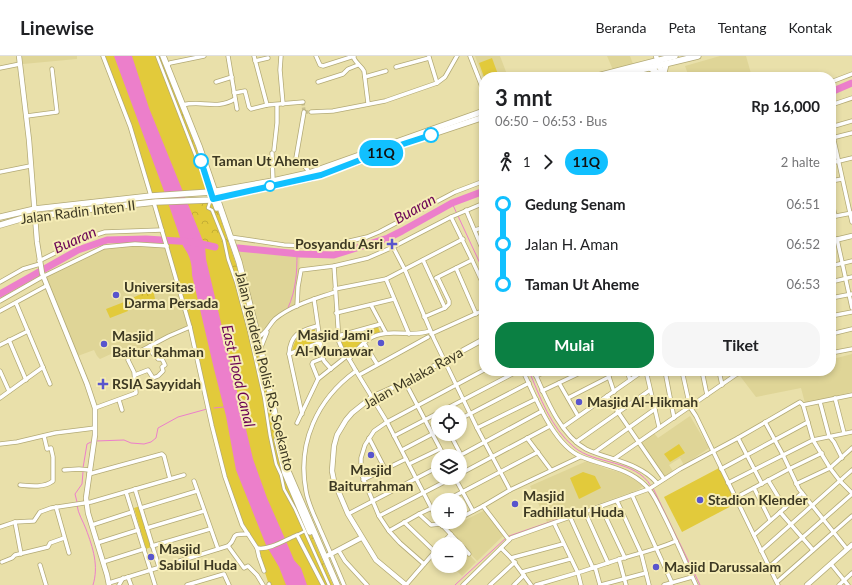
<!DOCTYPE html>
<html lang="id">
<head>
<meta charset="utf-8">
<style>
  :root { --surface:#fff; --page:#f6f6f6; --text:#202124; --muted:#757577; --line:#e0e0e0; --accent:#0b8043 }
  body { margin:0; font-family:Lato,sans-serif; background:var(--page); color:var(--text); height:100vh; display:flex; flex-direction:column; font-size:15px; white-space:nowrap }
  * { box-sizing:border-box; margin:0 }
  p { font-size:13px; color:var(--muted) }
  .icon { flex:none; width:22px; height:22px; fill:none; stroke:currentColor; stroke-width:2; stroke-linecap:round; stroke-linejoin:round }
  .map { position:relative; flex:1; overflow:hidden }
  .panel { position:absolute; left:479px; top:16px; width:357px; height:304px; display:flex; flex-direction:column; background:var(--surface); border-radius:16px; box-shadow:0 2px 6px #0003 }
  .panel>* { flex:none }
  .badge { padding:0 8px; border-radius:13px; font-size:14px; line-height:26px }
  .fabs { position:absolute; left:431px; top:349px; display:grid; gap:8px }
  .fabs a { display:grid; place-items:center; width:36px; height:36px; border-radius:50%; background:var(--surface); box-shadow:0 2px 6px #0003; font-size:20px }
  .map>.badge { position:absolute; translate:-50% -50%; box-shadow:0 0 0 2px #fff }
  .legs { display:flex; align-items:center; gap:6px; height:44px; padding:0 16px; font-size:13px }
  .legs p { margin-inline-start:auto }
  .summary { display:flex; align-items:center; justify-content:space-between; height:68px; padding:0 16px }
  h1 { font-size:22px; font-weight:700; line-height:30px }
  .button { display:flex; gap:8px; margin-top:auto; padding:8px 16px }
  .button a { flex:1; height:46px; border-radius:16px; background:var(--accent); color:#fff; font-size:16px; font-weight:700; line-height:46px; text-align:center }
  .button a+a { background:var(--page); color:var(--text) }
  ul { padding:0 16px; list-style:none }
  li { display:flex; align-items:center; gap:14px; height:40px; font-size:15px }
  li i { display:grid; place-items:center; width:6px; height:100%; margin:0 5px; background:currentColor }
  li i::after { content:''; width:10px; height:10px; margin:-5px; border:3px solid; border-radius:50%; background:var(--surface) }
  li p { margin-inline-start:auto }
  li:first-child i { background:linear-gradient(#0000 50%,currentColor 0) }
  li:last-child i { background:linear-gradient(currentColor 50%,#0000 0) }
  header { display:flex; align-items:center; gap:24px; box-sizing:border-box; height:56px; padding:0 20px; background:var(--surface); border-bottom:1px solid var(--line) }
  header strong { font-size:19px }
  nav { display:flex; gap:22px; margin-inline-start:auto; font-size:14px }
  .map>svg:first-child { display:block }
</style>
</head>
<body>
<header>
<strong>Linewise</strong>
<nav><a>Beranda</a><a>Peta</a><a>Tentang</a><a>Kontak</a></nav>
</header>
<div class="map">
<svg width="852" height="529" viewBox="0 0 852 529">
  <defs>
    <pattern id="forest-crowns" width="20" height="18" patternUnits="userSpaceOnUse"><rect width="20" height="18" fill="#e2ca3b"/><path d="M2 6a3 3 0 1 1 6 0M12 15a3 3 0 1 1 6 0" fill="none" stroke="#c3ae34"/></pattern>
  </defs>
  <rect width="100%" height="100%" fill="#e9e0aa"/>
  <g fill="#dfd597">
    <polygon points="22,0 77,0 77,3 23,8"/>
    <polygon points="475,0 500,0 508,21 484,21 484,25"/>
    <polygon points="607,0 630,0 633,8 613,14"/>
    <polygon points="720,0 746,0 752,21 706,21 704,13 706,21 689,21 685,10"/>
    <polygon points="120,189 167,190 190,271 129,301 124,292 100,303 97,300 94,294 75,301 42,221 104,191"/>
    <polygon points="238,192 300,198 297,250 275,264 258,281 239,206"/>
    <polygon points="852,298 852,336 805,347 801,332 756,341 740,320 761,315 831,315 831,299 833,303"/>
    <polygon points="690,360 709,392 684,409 680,402 669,409 673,415 664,421 639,386 653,376 658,382"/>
    <polygon points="587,405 607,413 626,418 639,424 645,429 638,434 547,466 530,430"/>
    <polygon points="485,454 504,479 477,505 448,473"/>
    <polygon points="460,489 476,506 462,520 452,510 460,510"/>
  </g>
  <g fill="#e2ca3b">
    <polygon points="102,0 157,0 206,128 207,135 151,140 130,70"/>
    <polygon points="492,2 499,21 484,21 479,7"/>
    <polygon points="205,145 224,184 249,275 264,341 295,453 329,529 269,529 257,492 244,473 225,421 190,271 155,153 156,146"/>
    <polygon points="124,246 128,255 110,262 106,253"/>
    <polygon points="679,388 685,397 670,406 664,398"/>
    <polygon points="719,412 737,447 682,476 664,441"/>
    <polygon points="583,416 595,420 601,432 579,443 570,422"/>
    <polygon points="140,450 151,491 146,493 134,452"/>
  </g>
  <g fill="url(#forest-crowns)">
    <polygon points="157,0 160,0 192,81 205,116 208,133 207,135 206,128"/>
    <polygon points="207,144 217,152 238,214 250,262 285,417 333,529 329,529 319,506 284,433 276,408 249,275 224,184 215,191 205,190 186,145"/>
    <polygon points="153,233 155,243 129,254 125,245"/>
    <polygon points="378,271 380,276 373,278 349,300 340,285 340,281"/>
    <path d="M315,273L316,286L292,295C296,279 300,278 315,273Z"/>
  </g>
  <path fill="#ec7fcb" d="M114,0H132L149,52L205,190L206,203L253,403L267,442L286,485L294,504L301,512L307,529H286L279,511L266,489L236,414L226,360L214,313L192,219C192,207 190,200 183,190L164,135Z"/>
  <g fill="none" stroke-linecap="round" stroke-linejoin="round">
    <g stroke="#ec7fcb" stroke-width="1">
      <polyline points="452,147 484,216"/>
      <path d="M288,252C296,234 297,217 297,198"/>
      <path d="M529,315C540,341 551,372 574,391C595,409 635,403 651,430"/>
      <polyline points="214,352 224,351"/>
      <polyline points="96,385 124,384 131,387 144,388 151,386 156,382 158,372 178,361 207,353"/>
      <polyline points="83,412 87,388 93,385"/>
      <polyline points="653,432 700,529"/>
      <polyline points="77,446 75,438 82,428 83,416"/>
      <path d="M77,449C78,458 83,465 86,473C93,492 99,510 93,529"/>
      <polyline points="509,480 564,461"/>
      <polyline points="455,529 506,482"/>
    </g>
    <g stroke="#ec7fcb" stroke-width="7">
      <polyline points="831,36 852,27"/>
      <polyline points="238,192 300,198 334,199 388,182 402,175 452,147 484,135"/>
      <polyline points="0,238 78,194 107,184 146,183 193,186 215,191"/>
    </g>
    <polyline stroke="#c7bf8f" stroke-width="3.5" stroke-dasharray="3.5 2" stroke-linecap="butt" points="303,46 304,56 311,56"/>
    <g stroke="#b3aa76" stroke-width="4">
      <g id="pedestrian">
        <polyline points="157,0 203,119"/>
        <polyline points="210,146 208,152 212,154 224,184 228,203 236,226 249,275 264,341 270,380 276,408 281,419 284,433 295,453 329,529"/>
        <polyline points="297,479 305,475"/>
      </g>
    </g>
    <g stroke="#b3aa76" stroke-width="5">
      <g id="minor">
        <polyline points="103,0 130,70 151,140"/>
        <polyline points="228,0 237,53"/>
        <polyline points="254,0 267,49"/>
        <polyline points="281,0 280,14 283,48"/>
        <polyline points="316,0 320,9 323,10 354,0"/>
        <path d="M353,0C355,7 361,9 364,15L368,47"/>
        <polyline points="470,0 484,36"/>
        <polyline points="429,1 437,27"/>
        <polyline points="255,5 268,2"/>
        <polyline points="167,10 170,7 204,0"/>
        <polyline points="396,11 429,2"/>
        <polyline points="0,12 20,8"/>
        <polyline points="365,21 386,15"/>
        <polyline points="216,26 232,21"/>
        <polyline points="318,26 343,18 348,13 358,9"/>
        <polyline points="831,26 852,18"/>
        <polyline points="234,37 245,35 249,51 251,53 267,49 303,46"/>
        <path d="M183,49C201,44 217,54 235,43"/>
        <polyline points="831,49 852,42"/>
        <path d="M304,56L296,102C299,109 307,109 309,117"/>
        <polyline points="311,56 333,55 385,45 437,27 445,21 457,0"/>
        <polyline points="27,60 57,56 52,13"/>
        <polyline points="852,65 831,71 852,166"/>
        <polyline points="832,82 852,77"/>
        <polyline points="274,94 277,67 277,49"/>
        <polyline points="272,97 273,125"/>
        <polyline points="831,107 852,102"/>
        <polyline points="0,116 30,110"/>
        <polyline points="831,125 842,123"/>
        <polyline points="831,142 835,160"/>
        <path d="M154,147L190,271L212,370L225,421L242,469L257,492C268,495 287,483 297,479L323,529"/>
        <polyline points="466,154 484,197"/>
        <polyline points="451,161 472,204 484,230"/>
        <polyline points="831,161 852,157"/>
        <polyline points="475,174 484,171"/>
        <polyline points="230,181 284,189 324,191 367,181 379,176 455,136 484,125"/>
        <polyline points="837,183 852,252"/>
        <polyline points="393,191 405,214 434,283 477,372 510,434"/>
        <polyline points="423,204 445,252"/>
        <polyline points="39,205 83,183 105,176 162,174"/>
        <polyline points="334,210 339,286 342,293 349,303"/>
        <polyline points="831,210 852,205"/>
        <polyline points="456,212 476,258"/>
        <polyline points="436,222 472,204"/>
        <polyline points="386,223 409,278"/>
        <polyline points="0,226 23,213 40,208"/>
        <polyline points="831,226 852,221"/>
        <polyline points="335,233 386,223 463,183"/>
        <polyline points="831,242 852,238"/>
        <polyline points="314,243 322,298 324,305 331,313"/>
        <polyline points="0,245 42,221 104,191 135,188 167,190"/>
        <polyline points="16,247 50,328"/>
        <polyline points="371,249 386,277"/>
        <polyline points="297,250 298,231 301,214 334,210 368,202 393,191 451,161 484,147"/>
        <polyline points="0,255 46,230"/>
        <polyline points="336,257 394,243"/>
        <polyline points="831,260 852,256"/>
        <polyline points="424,261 445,252 449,248 449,245 438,222"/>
        <polyline points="431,278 484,254"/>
        <polyline points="831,278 852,273"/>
        <polyline points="338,280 381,268"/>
        <path d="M258,281C267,277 268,270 275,263C292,249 315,243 335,236"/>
        <polyline points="9,284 26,324"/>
        <polyline points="364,287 377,308"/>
        <polyline points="0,289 28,275"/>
        <polyline points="261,291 267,276"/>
        <polyline points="831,297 852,293"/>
        <polyline points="289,298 319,287"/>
        <polyline points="0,315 9,335"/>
        <polyline points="356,315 387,366 438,465"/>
        <path d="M523,315C535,341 554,390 582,401C604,410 628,412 645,429C652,435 656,444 660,452C673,477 684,503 696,529"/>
        <path d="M534,315C545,340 560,379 586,393C609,404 639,406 657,427"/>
        <polyline points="607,315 614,336"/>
        <polyline points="627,315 630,324"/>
        <polyline points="646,315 659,371"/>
        <polyline points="665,315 674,362"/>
        <polyline points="682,315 690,351 696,360 778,529"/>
        <polyline points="702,315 707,339"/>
        <polyline points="719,315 722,329"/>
        <polyline points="135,319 148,314 153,322 158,320 163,315 162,311 165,309 162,303 158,303 156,299 153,298 150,290"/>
        <polyline points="359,319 428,281"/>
        <polyline points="536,320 547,315"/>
        <polyline points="318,323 312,308 313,306 323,302"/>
        <polyline points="405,326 444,400"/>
        <polyline points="559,327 578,360"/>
        <polyline points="542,335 584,315"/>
        <polyline points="607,340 664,423"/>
        <polyline points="0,342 43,311"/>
        <polyline points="568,342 609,321"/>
        <polyline points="835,342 844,377"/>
        <polyline points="119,344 122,354"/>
        <polyline points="820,346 829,380 834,386 842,402"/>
        <polyline points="803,349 852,339"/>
        <polyline points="95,352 136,337 134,316 128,304 129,301 169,280 190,271"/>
        <polyline points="440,356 518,315"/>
        <path d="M302,358L289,298C290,278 300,275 317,270"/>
        <polyline points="460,363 529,327"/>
        <polyline points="765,366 783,399 799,433 847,493"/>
        <polyline points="297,367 318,323 347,300"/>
        <polyline points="563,371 643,315"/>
        <polyline points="477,372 536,343"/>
        <polyline points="450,378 461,399"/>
        <polyline points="394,380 438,357"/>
        <polyline points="369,382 385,413"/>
        <polyline points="527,382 551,414"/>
        <polyline points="738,382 762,428"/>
        <polyline points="576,386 650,334"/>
        <polyline points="0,388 17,386 55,377 95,372"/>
        <polyline points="402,394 438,375"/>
        <polyline points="595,396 655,353"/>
        <polyline points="459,400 542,355"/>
        <polyline points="614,403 737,318 750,315"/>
        <polyline points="409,408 440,393"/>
        <polyline points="721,413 808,366"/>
        <polyline points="64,414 79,413 89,414"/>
        <polyline points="89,418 162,398 164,400 170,423"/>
        <polyline points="460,418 550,370"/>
        <polyline points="455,422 473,455"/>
        <polyline points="363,424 406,403"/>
        <polyline points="768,424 785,452"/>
        <polyline points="194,425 218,493"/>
        <polyline points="728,427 813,384 852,376"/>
        <polyline points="796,428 830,412 852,392"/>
        <path d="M20,429C30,430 44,432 53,425V401L51,392L47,393L44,380"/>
        <polyline points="754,432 770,464"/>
        <polyline points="135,433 159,511"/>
        <polyline points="126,436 155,529"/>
        <polyline points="632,439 672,527"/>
        <polyline points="735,442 789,413 822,397"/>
        <polyline points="447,444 538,396"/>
        <polyline points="617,445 641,497 649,529"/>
        <polyline points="483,450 509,484"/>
        <polyline points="56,451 69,497"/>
        <polyline points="601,451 625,502"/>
        <polyline points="141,452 197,435"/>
        <polyline points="585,456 608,507"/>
        <polyline points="780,456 813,494"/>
        <polyline points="348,458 438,411"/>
        <polyline points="419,458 431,469 440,468"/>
        <polyline points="379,460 452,422"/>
        <polyline points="570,461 593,512"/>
        <polyline points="460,462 483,450 510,434 580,401"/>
        <polyline points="15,466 21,498"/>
        <polyline points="404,466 435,496"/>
        <polyline points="439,466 460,488"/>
        <polyline points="554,467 578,517 581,529"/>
        <polyline points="92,469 132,456"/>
        <polyline points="442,470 451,466"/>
        <polyline points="0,471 15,466 34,465 40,456 51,452 91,446 184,419"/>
        <polyline points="147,472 204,455"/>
        <polyline points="389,475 419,458 438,449"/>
        <polyline points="754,479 802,437"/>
        <polyline points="97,487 138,474"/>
        <polyline points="442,488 451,478"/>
        <polyline points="460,488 469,498"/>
        <polyline points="152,490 210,473"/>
        <polyline points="228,490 244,512 248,510 257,519 263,529"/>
        <polyline points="257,492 259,501 264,515"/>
        <polyline points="501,492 511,502 531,529"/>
        <polyline points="339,495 345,505 367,529"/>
        <polyline points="761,495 852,414"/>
        <polyline points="511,502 563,488"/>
        <polyline points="619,503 626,529"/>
        <polyline points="2,506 12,502 15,499 48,491 50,487 64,482"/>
        <polyline points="103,506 144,493"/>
        <polyline points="424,508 400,487 389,475 379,460 361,417 361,402 365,389 374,375 387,366 484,314"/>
        <polyline points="831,508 848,529"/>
        <polyline points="40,509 46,529"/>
        <polyline points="595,511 600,529"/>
        <polyline points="769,511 852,438"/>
        <polyline points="522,516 570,503"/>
        <polyline points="128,521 131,529"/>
        <polyline points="777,526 852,460"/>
        <path d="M109,527L228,490C239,481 227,478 248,478"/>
        <polyline points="269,528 269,529"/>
        <polyline points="119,529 123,522"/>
        <polyline points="187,529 224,518 229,529"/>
        <path d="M344,529C336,510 328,491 320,473C315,461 308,448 306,435C297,387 317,343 356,315L349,303C355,296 361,288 369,283C387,271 411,282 430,275"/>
        <polyline points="406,529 438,492"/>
        <polyline points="463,529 511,482 649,433 680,413 738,382 800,346 803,349 813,384 830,412 840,425 852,437"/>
        <polyline points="490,529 515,506"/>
        <polyline points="514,529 524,519"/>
        <path d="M536,529C565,521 594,512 623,502C641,497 658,493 676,485"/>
        <polyline points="601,529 646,517"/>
        <polyline points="664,529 692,521"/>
        <polyline points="839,529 852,517"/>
      </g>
    </g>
    <g stroke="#b3aa76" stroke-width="6">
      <g id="tertiary">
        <polyline points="19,0 29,84 37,186 42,217 87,328 95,352 95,379 86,442 88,457 107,519 109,529"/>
        <polyline points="656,0 663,21"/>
        <polyline points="831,185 852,180"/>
        <polyline points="325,501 361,482"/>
        <polyline points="406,529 376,504 348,458 334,425 332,415 334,390 337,379 346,364 352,357 372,341 405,326 484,283"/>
        <polyline points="807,529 852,489"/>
      </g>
    </g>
    <g stroke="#b3aa76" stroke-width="7">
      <g id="primary">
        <polyline points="163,0 199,90 239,206 258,281 287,413 337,529"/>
        <polyline points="650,12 663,20 666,8"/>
        <polyline points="594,21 675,0"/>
        <polyline points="611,21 698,0"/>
        <polyline points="203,113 217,152"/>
        <polyline points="0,161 35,153 151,140 211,136 273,125 309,117 484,55"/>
        <polyline points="0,169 24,162 100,152 156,146 210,144 312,122 358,106 394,91 484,61"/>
        <polyline points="277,384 285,417 310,476"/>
      </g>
    </g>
    <use href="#pedestrian" stroke="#fff" stroke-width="2.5"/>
    <use href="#minor" stroke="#fff" stroke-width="3.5"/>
    <use href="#tertiary" stroke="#fff" stroke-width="4.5"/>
    <use href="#primary" stroke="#fff" stroke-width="5.5"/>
  </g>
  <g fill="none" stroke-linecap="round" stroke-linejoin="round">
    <g stroke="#fff" stroke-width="9">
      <polyline id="line-1" points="201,105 213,143 321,119 394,91 431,79"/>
    </g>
    <use href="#line-1" stroke="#11c0ff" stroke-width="6"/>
  </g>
  <g fill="#fff" stroke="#11c0ff" stroke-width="2">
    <circle cx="431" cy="79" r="7"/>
    <circle cx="201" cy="105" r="7"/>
    <circle cx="270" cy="130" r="5"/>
  </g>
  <g fill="#5955cd" stroke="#f6edb7" stroke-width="1.5">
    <path d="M390 182h4v4h4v4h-4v4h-4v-4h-4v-4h4z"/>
    <circle cx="116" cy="239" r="4"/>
    <circle cx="381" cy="287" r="4"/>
    <circle cx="104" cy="288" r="4"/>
    <path d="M101 322h4v4h4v4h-4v4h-4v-4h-4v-4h4z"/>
    <circle cx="579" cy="346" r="4"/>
    <circle cx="371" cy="399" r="4"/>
    <circle cx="700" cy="444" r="4"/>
    <circle cx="515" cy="448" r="4"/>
    <circle cx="151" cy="501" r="4"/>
    <circle cx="656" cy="511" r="4"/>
  </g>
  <g text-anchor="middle" stroke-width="4" stroke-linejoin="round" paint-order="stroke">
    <g font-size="14" font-weight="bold" fill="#3d3923" stroke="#f6edb7" text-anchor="start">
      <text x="212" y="110">Taman Ut Aheme</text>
    </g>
    <g font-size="14" fill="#3d3923" stroke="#f6edb7">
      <text transform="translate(78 156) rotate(-7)" y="5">Jalan Radin Inten II</text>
      <text transform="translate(265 315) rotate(76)" y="5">Jalan Jenderal Polisi RS. Soekanto</text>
      <text transform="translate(413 322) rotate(-29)" y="5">Jalan Malaka Raya</text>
    </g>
    <g font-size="14" font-weight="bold" fill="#3d3923" stroke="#f6edb7" text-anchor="start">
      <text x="383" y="193" text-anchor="end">Posyandu Asri</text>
      <text x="124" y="236">Universitas<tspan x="124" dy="16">Darma Persada</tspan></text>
      <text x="373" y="284" text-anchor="end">Masjid Jami'<tspan x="373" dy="16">Al-Munawar</tspan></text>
      <text x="112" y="285">Masjid<tspan x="112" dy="16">Baitur Rahman</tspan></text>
      <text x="112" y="333">RSIA Sayyidah</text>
      <text x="587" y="351">Masjid Al-Hikmah</text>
      <text x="371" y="419" text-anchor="middle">Masjid<tspan x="371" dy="16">Baiturrahman</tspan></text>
      <text x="523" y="445">Masjid<tspan x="523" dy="16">Fadhillatul Huda</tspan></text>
      <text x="708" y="449">Stadion Klender</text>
      <text x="159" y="498">Masjid<tspan x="159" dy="16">Sabilul Huda</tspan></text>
      <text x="664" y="516">Masjid Darussalam</text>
    </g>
    <g font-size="15" font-style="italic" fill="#6b0456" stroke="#f6edb7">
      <text transform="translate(415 153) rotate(-29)" y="5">Buaran</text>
      <text transform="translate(75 184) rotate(-24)" y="5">Buaran</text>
      <text transform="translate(238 320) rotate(77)" y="5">East Flood Canal</text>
    </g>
  </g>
</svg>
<div class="fabs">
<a><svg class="icon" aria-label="locate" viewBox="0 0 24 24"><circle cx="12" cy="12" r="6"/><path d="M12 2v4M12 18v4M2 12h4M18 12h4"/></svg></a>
<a><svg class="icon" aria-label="layers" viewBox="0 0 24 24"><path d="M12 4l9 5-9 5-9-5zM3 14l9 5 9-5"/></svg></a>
<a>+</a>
<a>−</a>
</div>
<b class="badge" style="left:381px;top:97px;background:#11c0ff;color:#111">11Q</b>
<section class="panel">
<div class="summary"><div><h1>3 mnt</h1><p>06:50 – 06:53 · Bus</p></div><b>Rp 16,000</b></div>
<div class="legs"><svg class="icon" aria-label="walk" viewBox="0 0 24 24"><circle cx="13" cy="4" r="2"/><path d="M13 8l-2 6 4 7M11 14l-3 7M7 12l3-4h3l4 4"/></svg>1<svg class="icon" aria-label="forward" viewBox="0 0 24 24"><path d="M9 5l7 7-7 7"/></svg><b class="badge" style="background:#11c0ff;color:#111">11Q</b><p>2 halte</p></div>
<ul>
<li><i style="color:#11c0ff"></i><b>Gedung Senam</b><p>06:51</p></li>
<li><i style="color:#11c0ff"></i><span>Jalan H. Aman</span><p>06:52</p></li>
<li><i style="color:#11c0ff"></i><b>Taman Ut Aheme</b><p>06:53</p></li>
</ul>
<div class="button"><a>Mulai</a><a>Tiket</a></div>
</section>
</div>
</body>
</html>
